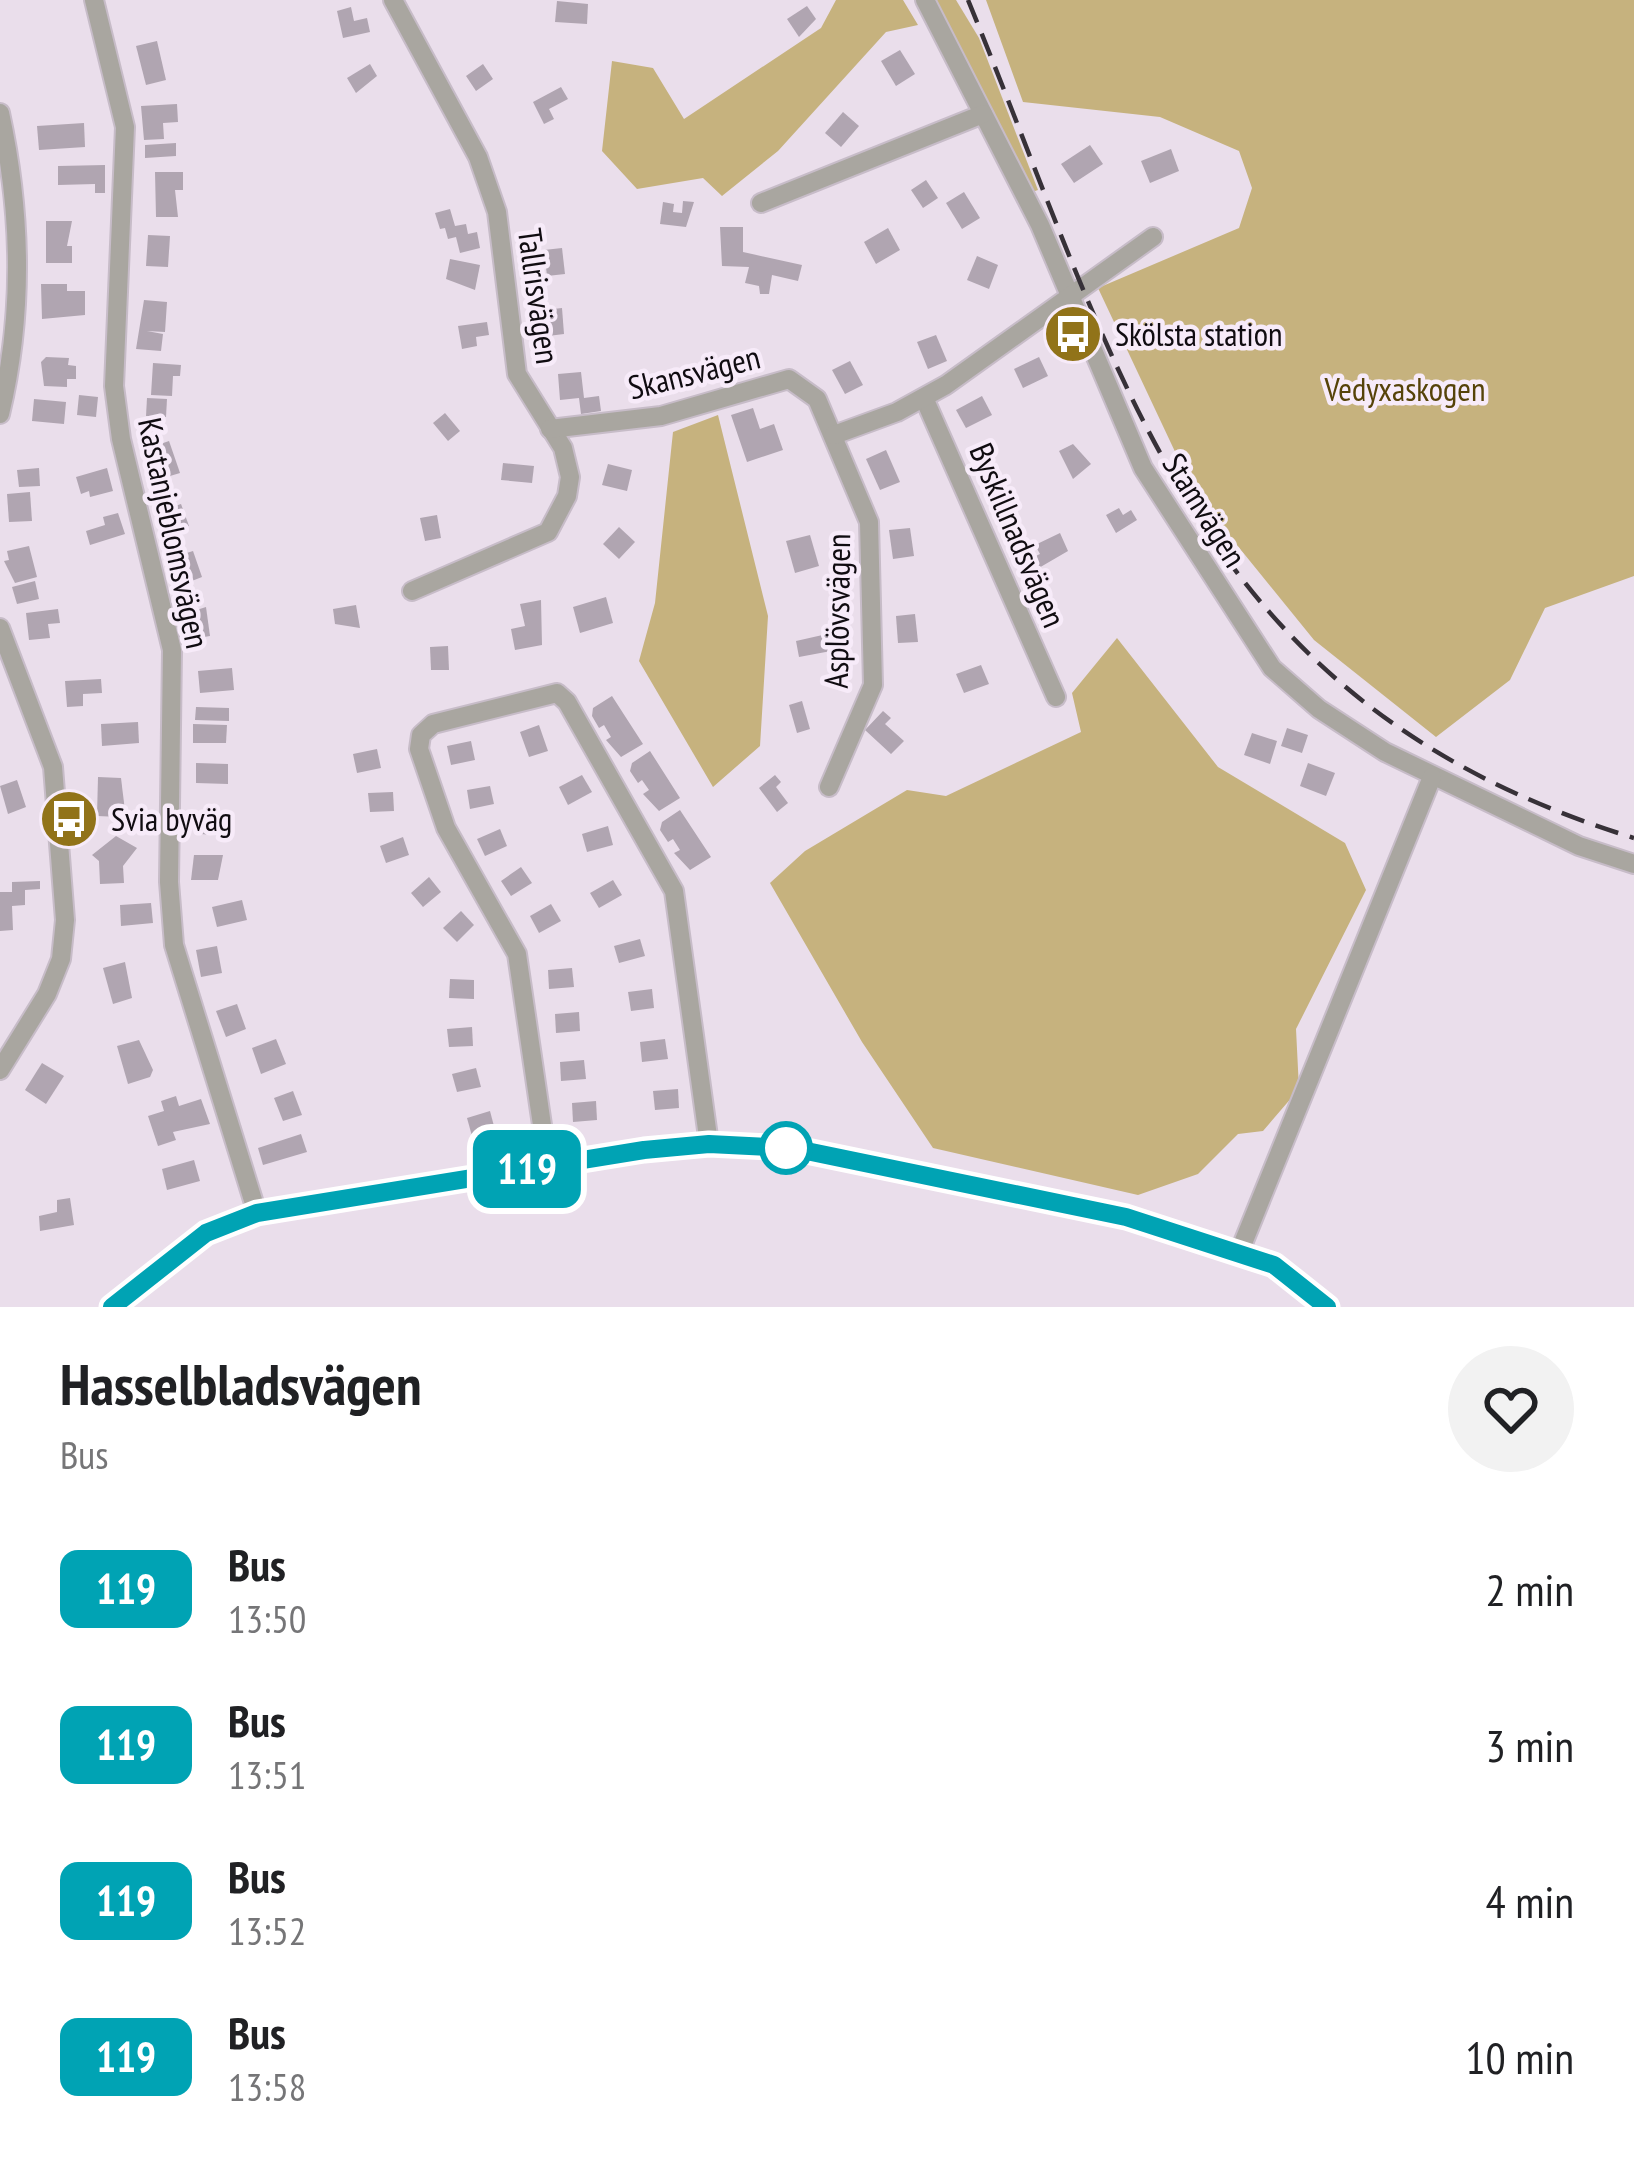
<!DOCTYPE html>
<html lang="en">
<head>
<meta charset="utf-8">
<style>
  :root { --surface:#fff; --page:#f2f2f2; --text:#202124; --muted:#757577 }
  body { margin:0; font-family:"PT Sans Narrow",sans-serif; background:var(--page); color:var(--text); height:100vh; display:flex; flex-direction:column; font-size:45px; white-space:nowrap }
  * { box-sizing:border-box; margin:0 }
  p { font-size:39px; color:var(--muted) }
  .icon { flex:none; width:66px; height:66px; fill:none; stroke:currentColor; stroke-width:2; stroke-linecap:round; stroke-linejoin:round }
  .map { position:relative; height:1307px; overflow:hidden }
  .drawer { display:flex; flex-direction:column; background:var(--surface); flex:1 }
  .drawer>* { flex:none }
  .badge { padding:0 24px; border-radius:18px; font-size:42px; line-height:78px }
  .map>.badge { position:absolute; translate:-50% -50%; box-shadow:0 0 0 6px #fff }
  .round { display:grid; place-items:center; flex:none; width:126px; height:126px; border-radius:63px; background:var(--page) }
  .headline { display:flex; align-items:center; justify-content:space-between; height:204px; padding:0 60px }
  h1 { font-size:57px; font-weight:600; line-height:90px }
  ul { padding:0; list-style:none }
  li { display:flex; align-items:center; gap:36px; height:156px; padding:0 60px }
  li div { flex:1 }
  li b { display:block; font-size:45px }
  li em { font-style:normal }
  li .badge { min-width:132px; font-weight:700; text-align:center }
  .map>svg:first-child { display:block }
</style>
</head>
<body>
<div class="map">
<svg width="1634" height="1307" viewBox="0 0 1634 1307">
  <rect width="100%" height="100%" fill="#eadeeb"/>
  <g fill="#c6b27e">
    <polygon points="836,0 903,0 918,25 886,32 778,151 722,196 703,178 637,189 602,151 612,61 653,68 684,119 821,28"/>
    <polygon points="936,0 956,0 979,38 1038,190 1029,193"/>
    <polygon points="986,0 1634,0 1634,576 1545,608 1510,680 1436,737 1314,640 1194,492 1098,288 1239,228 1252,188 1239,151 1160,117 1023,102"/>
    <polygon points="718,415 768,616 760,746 713,787 639,661 655,603 673,432"/>
    <polygon points="1117,638 1218,767 1345,843 1366,890 1296,1029 1299,1089 1263,1131 1238,1134 1198,1174 1138,1195 933,1148 862,1042 770,883 805,851 907,790 946,796 1081,732 1072,693"/>
  </g>
  <g fill="#b0a5b1">
    <polygon points="557,1 588,4 587,24 555,22"/>
    <polygon points="807,6 816,19 799,37 787,19"/>
    <polygon points="351,7 354,21 367,18 370,32 343,38 337,11"/>
    <polygon points="157,41 166,80 146,85 136,46"/>
    <polygon points="900,50 915,74 896,86 881,61"/>
    <polygon points="370,64 377,76 356,93 347,78"/>
    <polygon points="483,64 493,79 476,91 466,76"/>
    <polygon points="561,87 568,99 549,109 554,119 544,124 533,102"/>
    <polygon points="177,104 178,122 163,123 164,139 144,140 141,106"/>
    <polygon points="843,112 859,126 841,147 825,133"/>
    <polygon points="84,123 85,147 39,150 37,126"/>
    <polygon points="176,143 176,156 145,158 145,145"/>
    <polygon points="1090,145 1103,164 1074,183 1061,164"/>
    <polygon points="1171,149 1179,171 1150,183 1141,161"/>
    <polygon points="105,165 105,193 95,193 95,184 58,185 58,166"/>
    <polygon points="155,172 183,172 183,190 175,190 178,217 156,217"/>
    <polygon points="926,180 938,198 923,208 911,190"/>
    <polygon points="964,192 980,218 962,229 946,203"/>
    <polygon points="683,201 694,202 686,227 660,224 663,202 674,204 673,212 682,213"/>
    <polygon points="450,209 455,226 466,224 468,234 477,232 480,248 460,253 456,237 448,239 445,228 440,229 435,213"/>
    <polygon points="46,221 72,221 67,246 72,246 72,263 46,263"/>
    <polygon points="720,227 743,227 743,252 802,265 798,281 772,275 769,294 760,294 759,286 745,283 749,267 722,266"/>
    <polygon points="888,228 900,250 876,264 864,242"/>
    <polygon points="148,235 170,236 168,267 146,266"/>
    <polygon points="562,248 565,274 547,276 544,250"/>
    <polygon points="977,256 998,265 989,289 967,280"/>
    <polygon points="450,259 480,265 475,290 446,279"/>
    <polygon points="41,284 67,284 67,291 85,291 85,315 42,319"/>
    <polygon points="144,300 167,302 165,332 147,331 163,334 161,351 136,349"/>
    <polygon points="562,308 564,334 548,336 545,310"/>
    <polygon points="487,322 489,335 476,337 477,346 462,349 458,326"/>
    <polygon points="936,335 947,361 928,369 917,342"/>
    <polygon points="46,357 69,358 68,365 76,366 76,379 67,379 67,387 44,386 41,362"/>
    <polygon points="1039,357 1048,376 1023,388 1014,369"/>
    <polygon points="850,361 863,385 845,394 832,370"/>
    <polygon points="153,363 181,365 180,376 173,376 172,396 151,395"/>
    <polygon points="581,372 584,398 599,396 601,411 581,414 579,398 560,400 558,374"/>
    <polygon points="79,395 98,397 96,417 77,415"/>
    <polygon points="982,396 992,415 966,428 956,410"/>
    <polygon points="147,398 167,399 166,417 146,416"/>
    <polygon points="34,399 66,402 64,424 32,421"/>
    <polygon points="753,408 760,429 774,424 783,450 747,462 731,415"/>
    <polygon points="445,413 460,431 448,441 433,423"/>
    <polygon points="169,441 180,473 160,479 149,448"/>
    <polygon points="1073,444 1091,464 1073,479 1059,451"/>
    <polygon points="886,450 900,482 880,490 866,459"/>
    <polygon points="503,463 534,466 532,483 501,480"/>
    <polygon points="608,464 632,470 627,491 602,485"/>
    <polygon points="39,468 40,486 19,487 17,470"/>
    <polygon points="107,468 113,491 90,497 89,491 81,494 76,477"/>
    <polygon points="30,492 32,521 9,522 7,494"/>
    <polygon points="181,504 189,526 171,533 163,510"/>
    <polygon points="1119,508 1123,515 1131,510 1137,520 1116,533 1106,515"/>
    <polygon points="118,513 125,534 90,545 86,531 105,525 103,517"/>
    <polygon points="437,515 441,538 425,541 420,518"/>
    <polygon points="619,527 635,542 619,559 603,544"/>
    <polygon points="910,528 914,556 893,559 889,530"/>
    <polygon points="1060,533 1068,551 1025,576 1019,564 1040,554 1035,545"/>
    <polygon points="810,535 819,566 795,573 786,541"/>
    <polygon points="29,546 37,577 15,583 4,561 9,560 7,551"/>
    <polygon points="193,551 202,577 184,584 174,557"/>
    <polygon points="35,581 39,599 17,604 12,587"/>
    <polygon points="606,597 613,623 580,633 573,607"/>
    <polygon points="541,600 542,645 515,650 511,629 525,626 520,604"/>
    <polygon points="356,605 360,628 335,624 333,609"/>
    <polygon points="206,607 210,636 192,639 184,614"/>
    <polygon points="58,609 60,623 48,624 50,638 29,640 26,613"/>
    <polygon points="915,614 918,642 898,643 896,616"/>
    <polygon points="827,634 831,651 799,657 796,641"/>
    <polygon points="448,646 449,670 431,670 430,647"/>
    <polygon points="981,665 989,684 964,693 956,674"/>
    <polygon points="232,668 234,690 200,693 198,671"/>
    <polygon points="101,679 102,693 83,694 83,706 67,707 65,681"/>
    <polygon points="612,696 643,744 621,757 606,740 611,737 604,725 599,728 592,716 593,708"/>
    <polygon points="802,701 810,729 797,733 789,705"/>
    <polygon points="196,707 229,708 229,721 195,720"/>
    <polygon points="883,711 891,718 885,724 904,741 891,754 865,730"/>
    <polygon points="138,722 139,743 102,746 101,724"/>
    <polygon points="193,724 227,725 226,743 193,743"/>
    <polygon points="539,725 548,751 529,757 520,732"/>
    <polygon points="1287,728 1308,735 1302,753 1281,746"/>
    <polygon points="1252,733 1277,741 1270,764 1244,755"/>
    <polygon points="471,741 475,760 451,765 447,746"/>
    <polygon points="377,749 381,768 357,773 353,754"/>
    <polygon points="650,751 680,798 659,811 643,794 649,790 642,780 638,783 630,771 632,763"/>
    <polygon points="196,763 228,764 228,784 196,783"/>
    <polygon points="1308,763 1335,773 1326,796 1300,786"/>
    <polygon points="582,775 592,792 568,805 559,787"/>
    <polygon points="775,775 781,782 776,787 788,803 777,812 759,788"/>
    <polygon points="98,777 121,778 125,811 120,817 97,816"/>
    <polygon points="17,780 26,807 8,814 0,786"/>
    <polygon points="490,786 494,804 470,809 467,790"/>
    <polygon points="393,792 394,811 370,812 368,793"/>
    <polygon points="680,810 711,857 690,870 674,853 680,850 673,839 668,842 660,830 662,822"/>
    <polygon points="203,816 226,818 225,836 201,834"/>
    <polygon points="608,826 613,845 587,852 582,834"/>
    <polygon points="500,829 507,846 485,856 477,839"/>
    <polygon points="116,836 137,848 123,866 124,883 100,884 99,861 92,855"/>
    <polygon points="403,837 409,855 386,863 380,846"/>
    <polygon points="194,855 223,855 218,880 191,880"/>
    <polygon points="521,867 532,883 511,896 501,881"/>
    <polygon points="429,877 441,892 423,907 411,893"/>
    <polygon points="613,880 622,895 599,908 590,893"/>
    <polygon points="40,881 40,889 25,890 25,905 12,906 13,930 0,931 0,892 12,892 12,882"/>
    <polygon points="242,900 247,920 217,927 212,907"/>
    <polygon points="151,903 153,923 121,926 120,905"/>
    <polygon points="551,904 561,921 539,933 530,916"/>
    <polygon points="461,911 474,925 457,942 443,928"/>
    <polygon points="640,939 645,956 619,963 614,946"/>
    <polygon points="217,946 222,973 201,977 196,950"/>
    <polygon points="125,962 132,998 113,1004 103,968"/>
    <polygon points="572,968 574,987 549,989 548,970"/>
    <polygon points="450,979 474,980 474,999 449,998"/>
    <polygon points="652,989 654,1008 631,1011 628,992"/>
    <polygon points="237,1004 246,1029 226,1037 216,1011"/>
    <polygon points="579,1012 580,1031 556,1033 555,1014"/>
    <polygon points="472,1027 473,1046 449,1047 447,1029"/>
    <polygon points="276,1039 286,1064 261,1074 252,1048"/>
    <polygon points="665,1039 668,1059 642,1062 640,1042"/>
    <polygon points="139,1040 153,1070 150,1077 128,1084 117,1046"/>
    <polygon points="584,1060 586,1079 561,1081 560,1062"/>
    <polygon points="42,1063 64,1076 46,1104 25,1090"/>
    <polygon points="476,1068 481,1087 457,1092 452,1074"/>
    <polygon points="678,1089 679,1108 655,1110 653,1091"/>
    <polygon points="293,1091 302,1115 283,1121 274,1098"/>
    <polygon points="176,1096 179,1106 201,1099 210,1124 173,1132 176,1140 158,1146 148,1116 164,1111 161,1101"/>
    <polygon points="596,1101 597,1120 573,1122 572,1103"/>
    <polygon points="490,1111 495,1130 472,1136 467,1118"/>
    <polygon points="301,1134 307,1152 263,1165 258,1148"/>
    <polygon points="194,1160 200,1181 167,1190 162,1169"/>
    <polygon points="70,1198 74,1225 40,1231 39,1216 57,1212 57,1200"/>
  </g>
  <g fill="none" stroke-linecap="round" stroke-linejoin="round">
    <g stroke="#c7bcc8" stroke-width="22">
      <g id="minor">
        <polyline points="94,0 125,127 114,386 121,439 172,650 169,882 174,945 257,1213"/>
        <polyline points="393,0 478,157 497,212 517,374 563,448 570,477 567,496 548,532 412,591"/>
        <polyline points="925,0 1040,225 1143,468 1272,668 1319,709 1385,752 1579,846 1634,864"/>
        <path d="M0,113C22,215 24,313 0,414"/>
        <polyline points="761,203 983,114"/>
        <polyline points="924,398 1056,697"/>
        <polyline points="550,429 661,416 789,379 817,399 869,522 873,685 829,787"/>
        <polyline points="834,435 897,412 946,385 1153,237"/>
        <polyline points="0,628 53,767 65,920 61,959 47,994 0,1070"/>
        <polyline points="548,1166 517,954 446,828 419,749 421,735 433,724 557,693 567,702 674,891 709,1144"/>
        <polyline points="1239,1253 1432,777"/>
        <polyline points="112,1307 206,1233 257,1213 644,1150 709,1144 792,1148 1126,1217 1274,1265 1327,1307"/>
      </g>
    </g>
    <use href="#minor" stroke="#a9a6a0" stroke-width="18"/>
    <path stroke="#373138" stroke-width="4.5" stroke-dasharray="24 12" stroke-linecap="butt" d="M968,0C1124,379 1192,702 1634,838"/>
  </g>
  <g fill="none" stroke-linecap="round" stroke-linejoin="round">
    <g stroke="#fff" stroke-width="27">
      <polyline id="line" points="112,1307 206,1233 257,1213 644,1150 709,1144 792,1148 1126,1217 1274,1265 1327,1307"/>
    </g>
    <use href="#line" stroke="#00a3b4" stroke-width="18"/>
  </g>
  <defs>
    <g id="bus-disc" transform="scale(3)"><circle r="9.5" fill="#917319" stroke="#f7ebf9"/><path d="M-5-6H5V4H4V6H2V4H-2V6H-4V4H-5ZM-3.5-4V0h7V-4ZM-3.5 1.2v1.5H-2V1.2ZM2 1.2v1.5H3.5V1.2Z" fill="#fff"/></g>
  </defs>
  <g fill-rule="evenodd">
    <use href="#bus-disc" x="1073" y="334"/>
    <use href="#bus-disc" x="69" y="819"/>
  </g>
  <circle fill="#fff" stroke="#00a3b4" stroke-width="6" cx="786" cy="1148" r="24"/>
  <g text-anchor="middle" stroke-width="9" stroke-linejoin="round" paint-order="stroke">
    <g font-size="33" fill="#100c11" stroke="#f7ebf9">
      <text transform="translate(539 296) rotate(82)" y="12">Tallrisvägen</text>
      <text transform="translate(694 372) rotate(-14)" y="12">Skansvägen</text>
      <text transform="translate(1205 510) rotate(58)" y="12">Stamvägen</text>
      <text transform="translate(174 533) rotate(78)" y="12">Kastanjeblomsvägen</text>
      <text transform="translate(1018 535) rotate(67)" y="12">Byskillnadsvägen</text>
      <text transform="translate(837 611) rotate(-89)" y="12">Asplövsvägen</text>
    </g>
    <g font-size="33" fill="#100c11" stroke="#f7ebf9" text-anchor="start">
      <text x="1115" y="346">Skölsta station</text>
      <text x="111" y="831">Svia byväg</text>
    </g>
    <g font-size="33" fill="#564309" stroke="#f7ebf9">
      <text x="1405" y="401">Vedyxaskogen</text>
    </g>
  </g>
</svg>
<b class="badge" style="left:527px;top:1169px;background:#00a3b4;color:#fff">119</b>
</div>
<section class="drawer">
<div class="headline"><div><h1>Hasselbladsvägen</h1><p>Bus</p></div><a class="round"><svg class="icon" aria-label="heart" viewBox="0 0 24 24"><path d="M12 20l-8-8c-3-5 5-10 8-4 3-6 11-1 8 4z"/></svg></a></div>
<ul>
<li><span class="badge" style="background:#00a3b4;color:#fff">119</span><div><b>Bus</b><p>13:50</p></div><em>2 min</em></li>
<li><span class="badge" style="background:#00a3b4;color:#fff">119</span><div><b>Bus</b><p>13:51</p></div><em>3 min</em></li>
<li><span class="badge" style="background:#00a3b4;color:#fff">119</span><div><b>Bus</b><p>13:52</p></div><em>4 min</em></li>
<li><span class="badge" style="background:#00a3b4;color:#fff">119</span><div><b>Bus</b><p>13:58</p></div><em>10 min</em></li>
</ul>
</section>
</body>
</html>
